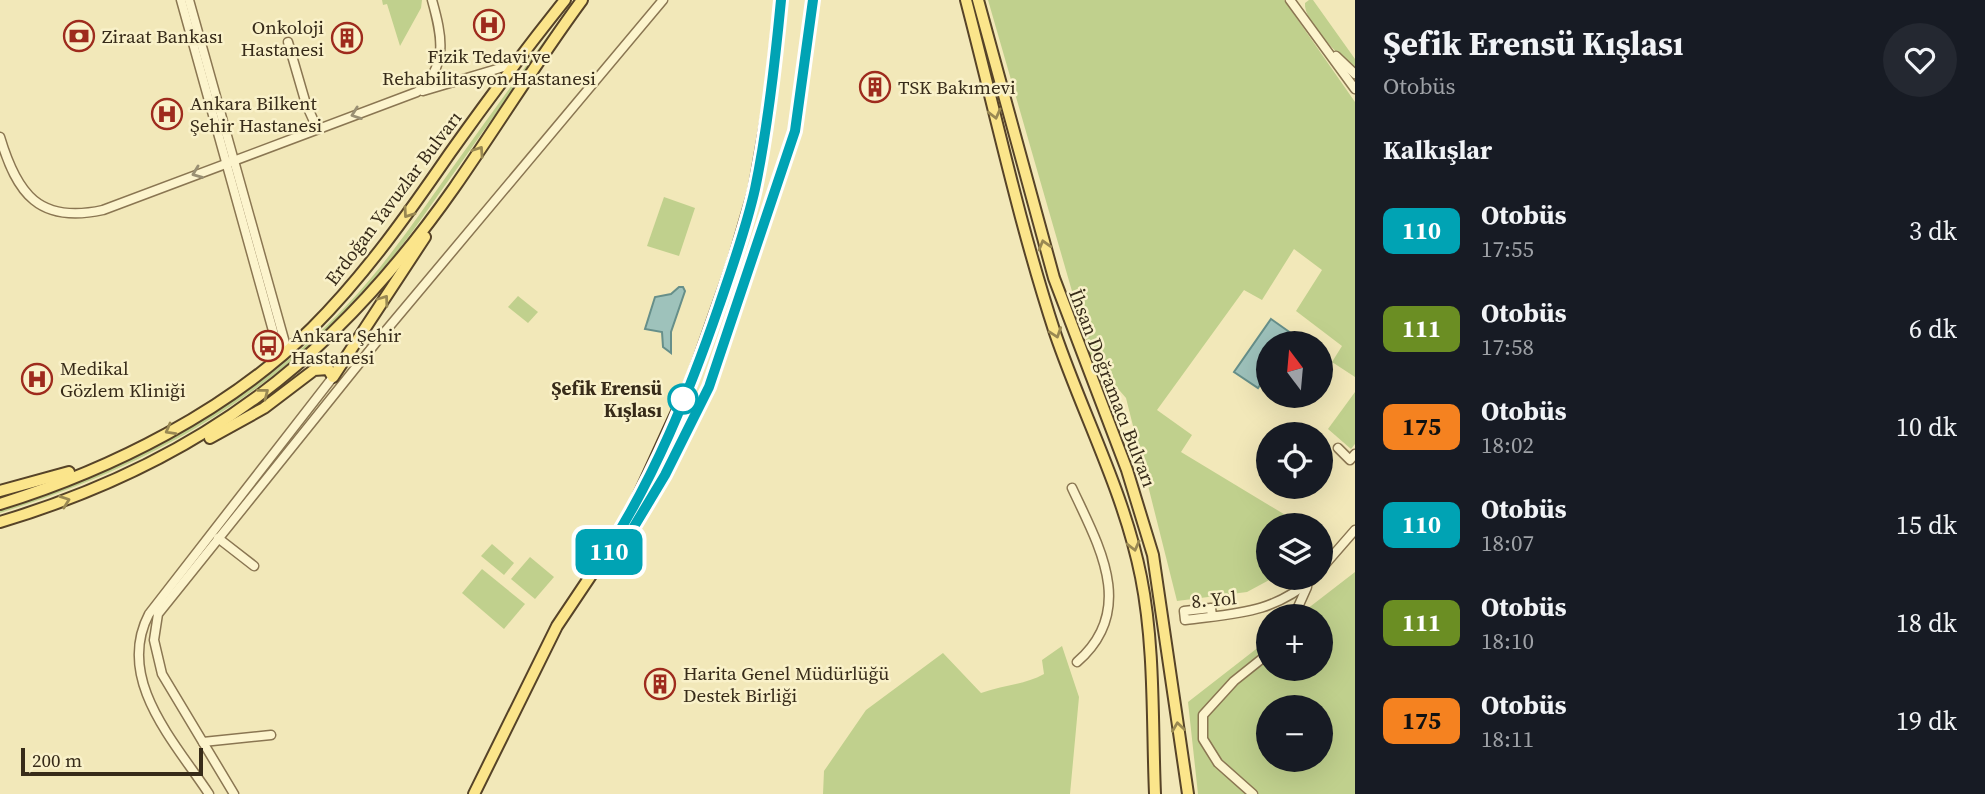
<!DOCTYPE html>
<html lang="tr">
<head>
<meta charset="utf-8">
<style>
  :root { --surface:#171b24; --page:#242831; --text:#f1f3f6; --muted:#9ea1a6 }
  body { margin:0; font-family:"Source Serif 4",serif; background:var(--page); color:var(--text); height:100vh; display:flex; flex-direction:column; font-size:26px; white-space:nowrap }
  * { box-sizing:border-box; margin:0 }
  p { font-size:23px; color:var(--muted) }
  .icon { flex:none; width:38px; height:38px; fill:none; stroke:currentColor; stroke-width:2; stroke-linecap:round; stroke-linejoin:round }
  .map { position:relative; flex:1; overflow:hidden }
  .details { display:flex; flex-direction:column; background:var(--surface); width:630px }
  .details>* { flex:none }
  .badge { padding:0 14px; border-radius:10px; font-size:24px; line-height:46px }
  .needle { width:46px; rotate:344deg }
  .tools { position:absolute; left:1256px; top:331px; display:grid; gap:14px }
  .tools a { display:grid; place-items:center; width:77px; height:77px; border-radius:50%; background:var(--surface); box-shadow:0 7px 28px #0002; font-size:35px }
  .scale { position:absolute; left:21px; bottom:18px; width:182px; box-sizing:border-box; padding-left:7px; border:4px solid #372b19; border-top:0; font-size:19px; line-height:24px; white-space:nowrap; color:#372b19; -webkit-text-stroke:5px #f9f1c9; paint-order:stroke }
  .map>.badge { position:absolute; translate:-50% -50%; box-shadow:0 0 0 4px #fff }
  h2 { padding:0 28px; font-size:26px; line-height:63px }
  .round { display:grid; place-items:center; flex:none; width:74px; height:74px; border-radius:37px; background:var(--page) }
  .summary { display:flex; align-items:center; justify-content:space-between; height:119px; padding:0 28px }
  h1 { font-size:33px; font-weight:700; line-height:52px }
  ul { padding:0; list-style:none }
  li { display:flex; align-items:center; gap:21px; height:98px; padding:0 28px }
  li div { flex:1 }
  li b { display:block; font-size:26px }
  li em { font-style:normal }
  li .badge { min-width:77px; font-weight:700; text-align:center }
  main { display:flex; flex:1; min-height:0 }
  .map>svg:first-child { display:block }
</style>
</head>
<body>
<main>
<div class="map">
<svg width="1355" height="794" viewBox="0 0 1355 794">
  <rect width="100%" height="100%" fill="#f2e8b9"/>
  <g fill="#c0d08d" fill-rule="evenodd">
    <polygon points="382,0 422,0 421,8 400,46 387,4 383,5"/>
    <path d="M574,0H578C539,54 499,108 461,163C430,206 401,251 365,290C263,402 144,468 0,513V509C131,468 251,406 347,305C387,263 419,215 453,167C493,111 533,56 574,0Z"/>
    <polygon points="988,0 1284,0 1355,102 1355,377 1332,362 1342,346 1296,311 1322,270 1294,249 1262,300 1244,290 1157,410 1192,435 1181,452 1302,525 1269,525 1269,578 1273,578 1247,592 1177,601 1126,398 1107,376 1095,371"/>
    <path d="M1309,0H1313L1355,59V70C1341,57 1303,22 1305,3Z"/>
    <polygon points="664,197 695,208 679,256 647,246"/>
    <polygon points="518,296 538,312 528,323 508,307"/>
    <polygon points="1355,392 1355,444 1351,449 1328,429"/>
    <polygon points="492,544 514,563 504,575 481,556"/>
    <polygon points="530,557 554,577 535,599 511,579"/>
    <polygon points="482,569 525,604 504,629 462,593"/>
    <path d="M1355,572V794H1198L1188,702L1269,639V668H1321V616H1298ZM1269,707H1321V760H1269Z"/>
    <path d="M1062,646L1079,697L1070,794H823L824,771L866,710L943,653L981,693C1004,685 1024,685 1044,674L1042,660Z"/>
  </g>
  <g fill="#9ec2bb" stroke="#668f8a" stroke-width="2">
    <polygon points="679,287 683,287 685,291 671,332 671,353 663,347 662,332 645,329 655,297 671,294"/>
    <polygon points="1271,319 1305,343 1269,343 1269,372 1258,388 1234,372"/>
  </g>
  <g fill="none" stroke-linecap="round" stroke-linejoin="round">
    <g stroke="#8a7652" stroke-width="11">
      <g id="minor">
        <polyline points="181,0 280,356"/>
        <polyline points="189,0 287,350"/>
        <polyline points="1290,0 1355,89"/>
        <polyline points="288,42 306,104 317,128"/>
        <polyline points="1336,56 1355,74"/>
        <polyline points="423,91 514,64"/>
        <path d="M0,137C17,194 39,224 103,210L417,92C449,66 442,36 432,0"/>
        <polyline points="1338,448 1350,460 1355,454"/>
        <path d="M1072,488C1099,546 1137,610 1077,662"/>
        <polyline points="218,538 254,566"/>
        <polyline points="1321,569 1355,530"/>
        <path d="M1212,616L1211,608L1184,611L1185,620C1238,613 1271,614 1314,578"/>
        <polyline points="1294,616 1307,587"/>
        <polyline points="203,742 271,735"/>
        <path d="M209,794C174,741 115,679 149,614L333,377"/>
        <polyline points="234,794 162,674 154,640 158,614 378,340 663,0"/>
        <polyline points="1253,794 1218,763 1203,739 1203,715 1234,681 1269,653"/>
      </g>
    </g>
    <g stroke="#564328" stroke-width="14">
      <g id="major">
        <path d="M966,0C995,111 1019,223 1055,333C1083,415 1124,492 1141,577C1155,647 1152,723 1155,794"/>
        <polyline points="978,0 1054,278 1127,470 1153,555 1188,794"/>
        <polyline points="210,438 264,408 314,370 328,369 333,377 425,237"/>
        <polyline points="0,491 69,472"/>
        <path d="M0,504C112,469 228,411 312,328C365,275 408,214 450,153C487,101 525,50 565,0"/>
        <path d="M0,522C201,462 334,359 454,188C497,126 537,61 582,0"/>
        <polyline points="613,549 632,530 665,475 709,387 795,131 813,0"/>
        <polyline points="474,794 557,626 626,523 692,379 733,263 754,191 770,100 781,0"/>
      </g>
    </g>
    <use href="#minor" stroke="#fcf4cd" stroke-width="8"/>
    <use href="#major" stroke="#fbe58b" stroke-width="10"/>
  </g>
  <defs><path id="oneway-chevron" d="M-2-3.5L2.5 0L-2 3.5" fill="none" stroke-width="1.6" stroke-linecap="round" stroke-linejoin="round" transform="scale(1.75)"/></defs>
  <g stroke="#9a9073">
    <use href="#oneway-chevron" transform="translate(356 114) rotate(160)"/>
    <use href="#oneway-chevron" transform="translate(197 173) rotate(159)"/>
  </g>
  <g stroke="#998852">
    <use href="#oneway-chevron" transform="translate(995 114) rotate(76)"/>
    <use href="#oneway-chevron" transform="translate(479 151) rotate(-56)"/>
    <use href="#oneway-chevron" transform="translate(408 213) rotate(125)"/>
    <use href="#oneway-chevron" transform="translate(1044 245) rotate(-106)"/>
    <use href="#oneway-chevron" transform="translate(384 300) rotate(-54)"/>
    <use href="#oneway-chevron" transform="translate(1056 333) rotate(71)"/>
    <use href="#oneway-chevron" transform="translate(264 393) rotate(-38)"/>
    <use href="#oneway-chevron" transform="translate(170 430) rotate(151)"/>
    <use href="#oneway-chevron" transform="translate(65 501) rotate(-20)"/>
    <use href="#oneway-chevron" transform="translate(1134 546) rotate(76)"/>
    <use href="#oneway-chevron" transform="translate(1178 727) rotate(-98)"/>
  </g>
  <g fill="none" stroke-linecap="round" stroke-linejoin="round">
    <g stroke="#fff" stroke-width="16">
      <path id="line" d="M781,0C775,63 768,127 755,189C746,229 732,268 719,306C689,393 654,479 604,556L632,530L665,475L709,387L795,131L813,0"/>
    </g>
    <use href="#line" stroke="#00a3b4" stroke-width="10"/>
  </g>
  <defs>
    <g id="hospital-ring" transform="scale(1.575)"><circle r="9.5" fill="#f9f1c9" stroke="#9e2b1d" stroke-width="1.5"/><path d="M-5-5h3v3.5h4V-5h3V5h-3V1.5h-4V5h-3Z" fill="#9e2b1d"/></g>
    <g id="bank-ring" transform="scale(1.575)"><circle r="9.5" fill="#f9f1c9" stroke="#9e2b1d" stroke-width="1.5"/><path d="M-6-4H6V4H-6ZM0-2.3a2.3 2.3 0 1 0 0 4.6a2.3 2.3 0 1 0 0-4.6Z" fill="#9e2b1d"/></g>
    <g id="building-ring" transform="scale(1.575)"><circle r="9.5" fill="#f9f1c9" stroke="#9e2b1d" stroke-width="1.5"/><path d="M-4-6H4V6H1V3H-1V6H-4ZM-2.5-4.3h1.7v1.8h-1.7ZM.8-4.3h1.7v1.8H.8ZM-2.5-1h1.7V.8h-1.7ZM.8-1h1.7V.8H.8Z" fill="#9e2b1d"/></g>
    <g id="bus-ring" transform="scale(1.575)"><circle r="9.5" fill="#f9f1c9" stroke="#9e2b1d" stroke-width="1.5"/><path d="M-5-6H5V4H4V6H2V4H-2V6H-4V4H-5ZM-3.5-4V0h7V-4ZM-3.5 1.2v1.5H-2V1.2ZM2 1.2v1.5H3.5V1.2Z" fill="#9e2b1d"/></g>
  </defs>
  <g fill-rule="evenodd">
    <use href="#hospital-ring" x="489" y="25"/>
    <use href="#bank-ring" x="79" y="36"/>
    <use href="#building-ring" x="347" y="38"/>
    <use href="#building-ring" x="875" y="87"/>
    <use href="#hospital-ring" x="167" y="114"/>
    <use href="#bus-ring" x="268" y="346"/>
    <use href="#hospital-ring" x="37" y="379"/>
    <use href="#building-ring" x="660" y="684"/>
  </g>
  <circle fill="#fff" stroke="#00a3b4" stroke-width="3.5" cx="683" cy="399" r="14"/>
  <g text-anchor="middle" stroke-width="5" stroke-linejoin="round" paint-order="stroke">
    <g font-size="19" fill="#372b19" stroke="#f9f1c9" text-anchor="start">
      <text x="324" y="34" text-anchor="end">Onkoloji<tspan x="324" dy="22">Hastanesi</tspan></text>
      <text x="102" y="43">Ziraat Bankası</text>
      <text x="489" y="63" text-anchor="middle">Fizik Tedavi ve<tspan x="489" dy="22">Rehabilitasyon Hastanesi</tspan></text>
      <text x="898" y="94">TSK Bakımevi</text>
      <text x="190" y="110">Ankara Bilkent<tspan x="190" dy="22">Şehir Hastanesi</tspan></text>
      <text x="291" y="342">Ankara Şehir<tspan x="291" dy="22">Hastanesi</tspan></text>
      <text x="60" y="375">Medikal<tspan x="60" dy="22">Gözlem Kliniği</tspan></text>
      <text x="683" y="680">Harita Genel Müdürlüğü<tspan x="683" dy="22">Destek Birliği</tspan></text>
    </g>
    <g font-size="19" fill="#372b19" stroke="#f9f1c9">
      <text transform="translate(393 198) rotate(-53)" y="7">Erdoğan Yavuzlar Bulvarı</text>
      <text transform="translate(1113 388) rotate(69)" y="7">İhsan Doğramacı Bulvarı</text>
      <text transform="translate(1214 599) rotate(-5)" y="7">8. Yol</text>
    </g>
    <g font-size="19" font-weight="bold" fill="#372b19" stroke="#f9f1c9" text-anchor="end">
      <text x="662" y="395">Şefik Erensü<tspan x="662" dy="22">Kışlası</tspan></text>
    </g>
  </g>
</svg>
<div class="tools">
<a><svg class="needle" viewBox="-14 -14 28 28"><path d="M0-13l5 13h-10z" fill="#e53935"/><path d="M0 13l5-13h-10z" fill="#9ea1a6"/></svg></a>
<a><svg class="icon" aria-label="locate" viewBox="0 0 24 24"><circle cx="12" cy="12" r="6"/><path d="M12 2v4M12 18v4M2 12h4M18 12h4"/></svg></a>
<a><svg class="icon" aria-label="layers" viewBox="0 0 24 24"><path d="M12 4l9 5-9 5-9-5zM3 14l9 5 9-5"/></svg></a>
<a>+</a>
<a>−</a>
</div>
<div class="scale">200 m</div>
<b class="badge" style="left:609px;top:552px;background:#00a3b4;color:#fff">110</b>
</div>
<section class="details">
<div class="summary"><div><h1>Şefik Erensü Kışlası</h1><p>Otobüs</p></div><a class="round"><svg class="icon" aria-label="heart" viewBox="0 0 24 24"><path d="M12 20l-8-8c-3-5 5-10 8-4 3-6 11-1 8 4z"/></svg></a></div>
<h2>Kalkışlar</h2>
<ul>
<li><span class="badge" style="background:#00a3b4;color:#fff">110</span><div><b>Otobüs</b><p>17:55</p></div><em>3 dk</em></li>
<li><span class="badge" style="background:#6b8e23;color:#fff">111</span><div><b>Otobüs</b><p>17:58</p></div><em>6 dk</em></li>
<li><span class="badge" style="background:#f58220;color:#111">175</span><div><b>Otobüs</b><p>18:02</p></div><em>10 dk</em></li>
<li><span class="badge" style="background:#00a3b4;color:#fff">110</span><div><b>Otobüs</b><p>18:07</p></div><em>15 dk</em></li>
<li><span class="badge" style="background:#6b8e23;color:#fff">111</span><div><b>Otobüs</b><p>18:10</p></div><em>18 dk</em></li>
<li><span class="badge" style="background:#f58220;color:#111">175</span><div><b>Otobüs</b><p>18:11</p></div><em>19 dk</em></li>
</ul>
</section>
</main>
</body>
</html>
